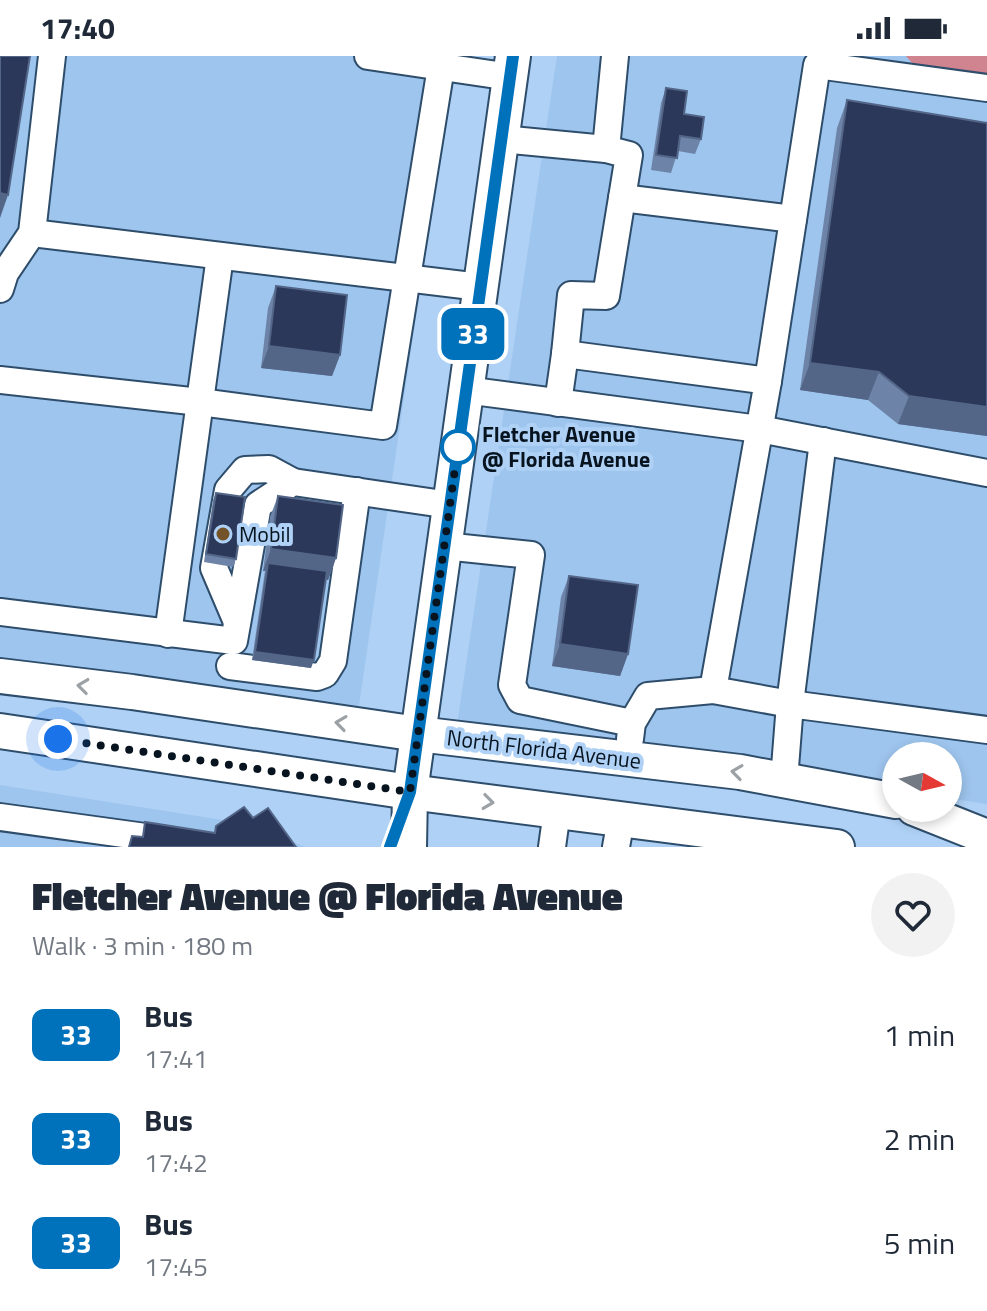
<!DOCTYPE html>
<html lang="en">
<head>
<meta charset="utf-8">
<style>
  :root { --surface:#fff; --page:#f2f2f3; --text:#1f2937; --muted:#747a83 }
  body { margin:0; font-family:"Titillium Web",sans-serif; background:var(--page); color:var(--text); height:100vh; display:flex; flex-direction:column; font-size:30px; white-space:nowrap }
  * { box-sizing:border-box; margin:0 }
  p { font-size:26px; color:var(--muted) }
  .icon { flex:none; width:44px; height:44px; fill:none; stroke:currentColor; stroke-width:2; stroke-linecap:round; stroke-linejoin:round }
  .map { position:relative; height:791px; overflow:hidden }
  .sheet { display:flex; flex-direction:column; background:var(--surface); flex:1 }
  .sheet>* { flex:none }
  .badge { padding:0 16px; border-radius:12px; font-size:28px; line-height:52px }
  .needle { width:52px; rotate:98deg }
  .buttons { position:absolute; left:882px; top:686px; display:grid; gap:16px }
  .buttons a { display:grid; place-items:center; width:80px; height:80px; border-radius:50%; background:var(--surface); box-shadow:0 4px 12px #0003; font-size:40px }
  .you { position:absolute; width:40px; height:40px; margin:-20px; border:6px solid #fff; border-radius:50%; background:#1a73e8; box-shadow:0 0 0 12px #1a73e833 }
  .map>.badge { position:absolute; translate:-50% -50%; box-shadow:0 0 0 4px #fff }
  .round { display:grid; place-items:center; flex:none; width:84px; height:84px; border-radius:42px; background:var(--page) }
  .head { display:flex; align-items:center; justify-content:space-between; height:136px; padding:0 32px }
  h1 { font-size:38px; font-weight:800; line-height:60px }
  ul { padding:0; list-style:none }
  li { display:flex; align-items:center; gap:24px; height:104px; padding:0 32px }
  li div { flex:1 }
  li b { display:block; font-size:30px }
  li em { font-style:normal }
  li .badge { min-width:88px; font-weight:700; text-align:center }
  .status { display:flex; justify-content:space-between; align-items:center; height:56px; padding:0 40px; background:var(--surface); direction:ltr }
  .status svg { height:22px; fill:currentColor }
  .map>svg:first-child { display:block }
</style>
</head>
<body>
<div class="status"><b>17:40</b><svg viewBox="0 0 49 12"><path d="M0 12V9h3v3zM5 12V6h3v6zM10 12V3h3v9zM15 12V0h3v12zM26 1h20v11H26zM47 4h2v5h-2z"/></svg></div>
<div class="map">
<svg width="987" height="791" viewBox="0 0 987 791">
  <rect width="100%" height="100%" fill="#aed1f5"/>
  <g fill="#9ec5ee">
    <polygon points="0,0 454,0 358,656 0,606"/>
    <polygon points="557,0 906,0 987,39 987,748 948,742 948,700 896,700 896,731 457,669"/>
    <polygon points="0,729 261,770 304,791 0,791"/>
  </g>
  <polygon fill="#cf8490" points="906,0 987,0 987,39 973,45 932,30"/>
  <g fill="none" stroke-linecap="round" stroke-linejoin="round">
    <g stroke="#2e4d6b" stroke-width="30">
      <g id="minor">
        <polyline points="368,0 510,21"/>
        <polyline points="615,0 606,93 629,99 606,240 571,239 565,298 768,325 713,634 790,648 823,385"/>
        <polyline points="501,83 606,93"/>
        <polyline points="622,142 793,163"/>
        <polyline points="32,177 480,231"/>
        <polyline points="0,233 5,217 32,177 52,0"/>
        <polyline points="0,324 200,346 383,370 441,11"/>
        <polyline points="768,325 817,9 987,32"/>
        <polyline points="465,334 759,373 987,417"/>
        <polyline points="558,347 565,298"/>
        <polyline points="444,490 531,499 512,629 520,644 632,667"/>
        <polyline points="0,556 234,585 258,449 293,426 450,449"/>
        <polyline points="237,566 214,512 228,434 245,414 269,413 293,426"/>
        <polyline points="168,578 220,200"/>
        <polyline points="230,610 317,621 325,618 333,605 357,435"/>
        <polyline points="630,683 632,667 648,640 713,634"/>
        <polyline points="784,724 790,648 987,674"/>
        <polyline points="0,761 167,784"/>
        <polyline points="552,791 557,755"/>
        <polyline points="616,791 621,763"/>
      </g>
    </g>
    <g stroke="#2e4d6b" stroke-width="38">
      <g id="major">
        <polyline points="0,620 132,636 418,678 740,716 896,745"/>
        <polyline points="0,675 410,736 837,791"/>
        <polyline points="914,752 987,781"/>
        <polyline points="409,791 410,736 513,0"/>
      </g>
    </g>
    <use href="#minor" stroke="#fff" stroke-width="26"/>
    <use href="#major" stroke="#fff" stroke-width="34"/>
  </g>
  <g fill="#6d84a8">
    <polygon points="666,32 701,83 695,98 678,95 671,117 651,114 661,47"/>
    <polygon points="847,44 987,67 987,380 898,368 868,344 800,334 837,72"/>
    <polygon points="276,230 340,299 332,320 261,312 268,252"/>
    <polygon points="216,437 236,503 233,511 204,506 213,444"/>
    <polygon points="278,440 336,502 328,524 325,523 311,612 252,604 265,515 263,515 270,461"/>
    <polygon points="569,520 628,598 620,620 552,610 561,541"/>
  </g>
  <g fill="#536688">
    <polygon points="0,137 8,139 0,162"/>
    <polygon points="269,290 340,299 332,320 261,312"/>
    <polygon points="810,307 879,316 868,344 800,334"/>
    <polygon points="909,340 987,351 987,380 898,368"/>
    <polygon points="271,493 336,502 328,524 266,515 268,507 265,515 263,515"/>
    <polygon points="560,588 628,598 620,620 552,610"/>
    <polygon points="255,596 314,604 311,612 252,604"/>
  </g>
  <g fill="#2c385a" stroke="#536688" stroke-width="2">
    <polygon points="0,0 30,0 8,139 0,137"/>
    <polygon points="666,32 687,35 684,58 704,61 701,83 680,80 677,102 656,99"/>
    <polygon points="847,44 987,67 987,351 909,340 879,316 810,307"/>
    <polygon points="276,230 347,239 340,299 269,290"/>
    <polygon points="216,437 245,441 236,503 206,498"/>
    <polygon points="278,440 343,449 336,502 271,493"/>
    <polygon points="268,507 327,515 314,604 255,596"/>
    <polygon points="569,520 638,529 628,598 560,588"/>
    <polygon points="244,751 253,762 268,752 296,791 129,791 132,780 143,781 145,766 215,777 216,770"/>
  </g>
  <defs><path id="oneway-chevron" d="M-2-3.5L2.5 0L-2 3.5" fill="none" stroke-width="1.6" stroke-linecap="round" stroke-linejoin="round" transform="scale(2)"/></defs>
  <g stroke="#9ca1a6">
    <use href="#oneway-chevron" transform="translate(83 630) rotate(-173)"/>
    <use href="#oneway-chevron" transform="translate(341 667) rotate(-172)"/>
    <use href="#oneway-chevron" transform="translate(737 716) rotate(-172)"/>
    <use href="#oneway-chevron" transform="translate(488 746) rotate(7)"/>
  </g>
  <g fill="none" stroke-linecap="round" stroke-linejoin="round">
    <g stroke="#fff" stroke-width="18">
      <polyline id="line" points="390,791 410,736 513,0"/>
    </g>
    <use href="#line" stroke="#0072bc" stroke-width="12"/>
    <polyline stroke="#071420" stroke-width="8" stroke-dasharray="0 14.4" points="58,683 410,736 458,391"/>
  </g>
  <circle fill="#fff" stroke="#0072bc" stroke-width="4" cx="458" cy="391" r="16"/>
  <circle fill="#74522a" stroke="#aed1f5" stroke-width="3" cx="223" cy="478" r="8"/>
  <g text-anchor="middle" stroke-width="8" stroke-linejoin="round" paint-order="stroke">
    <g font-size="22" font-weight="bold" fill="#071420" stroke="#aed1f5" text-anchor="start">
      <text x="482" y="386">Fletcher Avenue<tspan x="482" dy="25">@ Florida Avenue</tspan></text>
    </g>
    <g font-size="22" fill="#071420" stroke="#aed1f5" text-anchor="start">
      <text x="239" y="486">Mobil</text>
    </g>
    <g font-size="22" fill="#071420" stroke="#aed1f5">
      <text transform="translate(544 693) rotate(7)" y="8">North Florida Avenue</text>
    </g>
  </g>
</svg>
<div class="buttons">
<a><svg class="needle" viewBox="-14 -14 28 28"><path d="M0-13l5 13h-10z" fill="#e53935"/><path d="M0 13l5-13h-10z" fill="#747a83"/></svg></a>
</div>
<div class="you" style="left:58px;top:683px"></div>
<b class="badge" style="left:473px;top:278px;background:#0072bc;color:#fff">33</b>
</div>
<section class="sheet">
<div class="head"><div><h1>Fletcher Avenue @ Florida Avenue</h1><p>Walk · 3 min · 180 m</p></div><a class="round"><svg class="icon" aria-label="heart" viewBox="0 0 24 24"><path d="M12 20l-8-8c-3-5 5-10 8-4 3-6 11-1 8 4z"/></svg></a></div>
<ul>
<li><span class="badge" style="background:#0072bc;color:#fff">33</span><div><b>Bus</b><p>17:41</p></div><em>1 min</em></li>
<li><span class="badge" style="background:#0072bc;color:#fff">33</span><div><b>Bus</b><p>17:42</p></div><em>2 min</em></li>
<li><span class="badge" style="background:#0072bc;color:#fff">33</span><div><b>Bus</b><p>17:45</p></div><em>5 min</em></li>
</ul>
</section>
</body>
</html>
